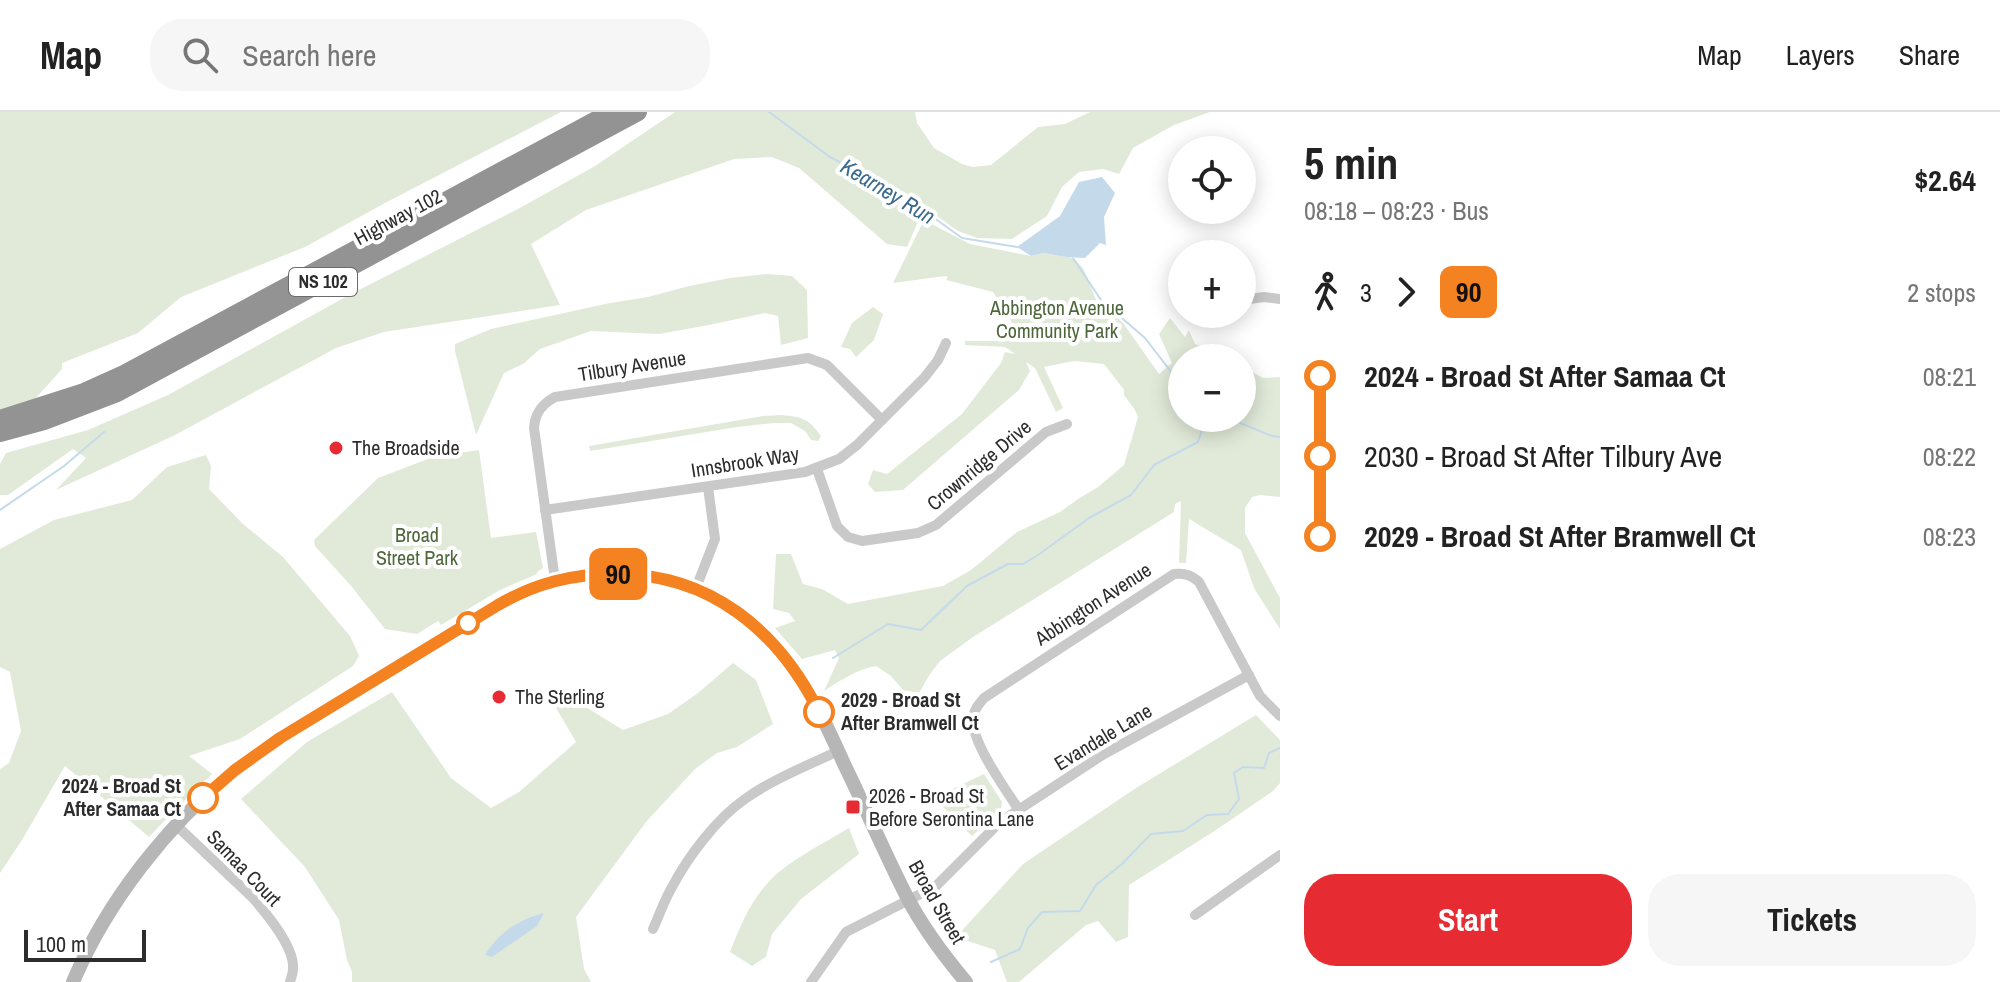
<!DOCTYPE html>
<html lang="en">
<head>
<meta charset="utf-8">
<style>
  :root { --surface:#fff; --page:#f6f6f6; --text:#222; --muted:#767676; --line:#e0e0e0; --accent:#e62b32 }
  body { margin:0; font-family:"Archivo Narrow",sans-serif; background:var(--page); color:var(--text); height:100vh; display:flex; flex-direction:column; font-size:30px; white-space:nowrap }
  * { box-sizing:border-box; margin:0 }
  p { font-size:26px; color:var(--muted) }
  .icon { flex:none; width:44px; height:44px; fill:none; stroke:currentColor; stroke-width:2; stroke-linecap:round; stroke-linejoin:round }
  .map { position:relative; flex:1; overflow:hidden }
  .details { display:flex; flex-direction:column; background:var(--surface); width:720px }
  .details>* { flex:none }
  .badge { padding:0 16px; border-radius:12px; font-size:28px; line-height:52px }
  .controls { position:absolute; left:1168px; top:24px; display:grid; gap:16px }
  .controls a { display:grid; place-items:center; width:88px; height:88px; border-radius:50%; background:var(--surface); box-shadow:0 4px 20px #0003; font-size:40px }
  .scale { position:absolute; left:24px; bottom:20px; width:122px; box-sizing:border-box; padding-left:8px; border:4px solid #2c2c2c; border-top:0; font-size:22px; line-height:28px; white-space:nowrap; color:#2c2c2c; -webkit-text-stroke:6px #fff; paint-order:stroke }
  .map>.badge { position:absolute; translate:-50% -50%; box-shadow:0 0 0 4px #fff }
  .legs { display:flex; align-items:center; gap:12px; height:88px; padding:0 24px; font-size:26px }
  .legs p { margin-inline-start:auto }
  .headline { display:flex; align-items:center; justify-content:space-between; height:136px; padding:0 24px }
  h1 { font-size:44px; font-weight:700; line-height:60px }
  .primary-button { display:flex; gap:16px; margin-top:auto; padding:16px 24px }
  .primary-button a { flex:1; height:92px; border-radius:32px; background:var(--accent); color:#fff; font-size:32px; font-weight:700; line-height:92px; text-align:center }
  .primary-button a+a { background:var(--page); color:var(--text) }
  ul { padding:0 24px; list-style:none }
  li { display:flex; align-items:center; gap:28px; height:80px; font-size:30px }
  li i { display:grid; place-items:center; width:12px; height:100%; margin:0 10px; background:currentColor }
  li i::after { content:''; width:20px; height:20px; margin:-10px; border:6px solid; border-radius:50%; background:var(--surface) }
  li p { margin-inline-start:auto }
  li:first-child i { background:linear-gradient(#0000 50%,currentColor 0) }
  li:last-child i { background:linear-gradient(currentColor 50%,#0000 0) }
  header { display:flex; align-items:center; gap:48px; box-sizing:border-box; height:112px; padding:0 40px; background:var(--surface); border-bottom:2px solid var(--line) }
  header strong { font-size:38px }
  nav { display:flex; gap:44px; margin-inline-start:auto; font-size:28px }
  .search { width:560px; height:72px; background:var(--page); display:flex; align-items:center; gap:20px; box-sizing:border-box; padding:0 28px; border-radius:32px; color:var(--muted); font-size:30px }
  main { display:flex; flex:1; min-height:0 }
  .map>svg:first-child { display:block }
</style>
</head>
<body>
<header>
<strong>Map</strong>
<div class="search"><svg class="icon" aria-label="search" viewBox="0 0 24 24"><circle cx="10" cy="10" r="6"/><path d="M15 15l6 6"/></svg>Search here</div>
<nav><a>Map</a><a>Layers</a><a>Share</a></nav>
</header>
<main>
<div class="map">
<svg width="1280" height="870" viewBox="0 0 1280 870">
  <rect width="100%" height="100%" fill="#fff"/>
  <g fill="#e1ead9">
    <polygon points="0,0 561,0 385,91 305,135 181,185 138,221 62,251 62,257 0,326"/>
    <polygon points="675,0 915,0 917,11 934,36 962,52 973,55 991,53 1038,15 1065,12 1090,0 1210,0 1174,13 1133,36 1119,62 1103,57 1079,60 1062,75 1047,104 1012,127 977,126 958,119 927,97 917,112 907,135 887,132 799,56 772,45 734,47 586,98 531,132 560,193 384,220 336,236 175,323 56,378 86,346 73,337 8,383 0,383 0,352 6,341 88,318 168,283 351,182 518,97 595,54"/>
    <path d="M924,108L970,132L1031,144L1044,141L1073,146L1083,156L1099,195L1118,206L1123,211L1159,262L1172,251L1159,222L1170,206L1185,225L1189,218L1195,232L1228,246H1182V306H1242V254L1263,266L1280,265V385L1260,383L1252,385L1245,396V421L1280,486V517L1254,476L1241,438L1189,407L1186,451H1179L1181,389L1175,392L1174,400L973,525L940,549L930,562L919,581L903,578L891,564L876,554C858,557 839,569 824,579L839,546L835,538L802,547L775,516L795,509L789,501L773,497L776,442H791L803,472L822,477L848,492L943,474L971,458L1017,420L1060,400L1078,387L1098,375L1124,353L1138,305L1135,298L1124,283V278L1104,252L1074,249L1044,255L1063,296L1056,300L1035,256L1026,250L1030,259L1019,278L903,378L875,380L868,372L873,358L887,362L962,302L1001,251L1005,240L1015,242L1005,235L965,233V229H1002L1016,222V217L993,180L946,168L948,165L945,164L893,171Z"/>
    <polygon points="767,162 792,164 807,178 808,226 781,233 778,204 765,201 709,213 659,222 591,219 540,237 523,252 504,261 476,323 455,239 455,232 491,217 610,191 648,185 689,174 730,166"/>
    <polygon points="873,195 883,202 874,228 856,245 850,237 841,235 852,211"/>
    <path d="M782,303C803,305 809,307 821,324L818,329L811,328L805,319L791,311H774L737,315L590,339L589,334L763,304Z"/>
    <polygon points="479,338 491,426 536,420 543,456 537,460 537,462 500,478 441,513 438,509 417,522 385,517 352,475 315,434 314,428 378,366 433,345"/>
    <polygon points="206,343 211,354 209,377 243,412 283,445 350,524 359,544 353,554 240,627 189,644 212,662 174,699 149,725 65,654 22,728 0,761 0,657 9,651 21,619 10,560 0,555 0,437 54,408 132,388 167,355"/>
    <polygon points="733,551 756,568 773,612 737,635 717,641 695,657 646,710 576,805 584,857 591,870 352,870 352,860 347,848 339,808 305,755 241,687 307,630 392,580 451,666 491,696 519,680 576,630 552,589 563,581 623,618 668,602 698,581"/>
    <polygon points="1256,603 1280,628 1280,671 1273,679 1216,718 1129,773 1128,825 1116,830 1098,809 1086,813 1019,870 1007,870 995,838 956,825 1023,752 1136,676"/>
    <polygon points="984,662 1002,690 1001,698 972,724 939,691 942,682"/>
    <path d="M849,716L859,742L801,787L772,822L766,845L752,854L730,840C739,817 749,792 766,773C784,751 824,731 849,716Z"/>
  </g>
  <g fill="#c4daeb">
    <polygon points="1102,65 1115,81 1104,105 1106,133 1100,131 1085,146 1066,145 1044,141 1031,144 1017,135 1060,104 1079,70"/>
    <path d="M544,801L537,814L492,845L485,843C499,820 518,808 544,801Z"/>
  </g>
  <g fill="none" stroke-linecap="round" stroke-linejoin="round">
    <g stroke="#c4daeb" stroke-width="2">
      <polyline points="769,0 830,45 905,85 962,126 1017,135"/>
      <polyline points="1073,146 1101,188 1145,226 1182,274"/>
      <polyline points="1228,306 1272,324 1280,325"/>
      <polyline points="0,398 64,354 104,320"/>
      <polyline points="833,546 888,512 921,518 967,474 1008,452 1023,452 1038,443 1089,406 1131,383 1154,353 1198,330 1206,306"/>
      <polyline points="991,850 1020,837 1028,816 1042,800 1080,799 1096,773 1122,752 1151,722 1183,719 1207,703 1228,702 1239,687 1234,661 1243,655 1264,656 1269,641 1280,636"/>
    </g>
    <g stroke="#c9c9c9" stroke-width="10">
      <polyline points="1242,188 1264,185 1280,187"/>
      <polyline points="817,357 837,414 848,425 862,429 918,421 936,413 1046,320 1067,312"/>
      <polyline points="545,398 805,360 839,347 857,333 924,266 938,248 946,231"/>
      <path d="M555,468L534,316C535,301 542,292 555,285L808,246L827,253L882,308"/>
      <polyline points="696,476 715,427 708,375"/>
      <path d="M1019,698C1006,678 972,631 973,608C973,599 978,593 984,586L1174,462C1185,461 1191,463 1199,470L1260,584L1280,604"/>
      <path d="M177,714L252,785C266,801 295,835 293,857C293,862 291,866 290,870"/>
      <polyline points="1195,803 1280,743"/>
      <path d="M653,817C659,804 664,789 671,777C687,746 716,707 745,687C773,667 807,654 838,639"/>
      <polyline points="811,870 846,820 936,774 1000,710 1104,642 1249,563"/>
    </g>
    <path stroke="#b6b6b6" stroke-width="14" d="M73,870C107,789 167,714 234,658C268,632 305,610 342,588C394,556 446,525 498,493C543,468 587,459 638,463C701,468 758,506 794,557C815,587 830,621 845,654C866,697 885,742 907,785C922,814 945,845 966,870"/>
    <g stroke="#939393" stroke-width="18">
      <polyline points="0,307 84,280 124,262 611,0"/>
      <polyline points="0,321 44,309 117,281 638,0"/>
    </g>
  </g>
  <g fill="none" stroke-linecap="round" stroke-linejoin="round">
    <g stroke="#fff" stroke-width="18">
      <path id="line-1" d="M203,686L235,658L280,626L498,493C536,471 572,462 616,462C710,462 778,518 819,600"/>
    </g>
    <use href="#line-1" stroke="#f58220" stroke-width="12"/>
  </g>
  <g fill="#e62b32" stroke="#fff" stroke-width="3">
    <circle cx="336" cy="336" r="8"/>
    <circle cx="499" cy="585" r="8"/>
    <rect x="845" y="687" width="16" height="16" rx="4"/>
  </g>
  <g fill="#fff" stroke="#f58220" stroke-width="4">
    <circle cx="468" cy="511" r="10"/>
    <circle cx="819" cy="600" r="14"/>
    <circle cx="203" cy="686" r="14"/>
  </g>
  <g text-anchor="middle" stroke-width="8" stroke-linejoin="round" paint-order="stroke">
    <rect fill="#fff" stroke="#6b6b6b" stroke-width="2" x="289" y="156" width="68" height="28" rx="6"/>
    <g font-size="18" font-weight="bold" fill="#2c2c2c">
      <text x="323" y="176">NS 102</text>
    </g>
    <g font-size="20" fill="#2c2c2c" stroke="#fff">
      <text transform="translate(398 105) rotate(-28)" y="7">Highway 102</text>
      <text transform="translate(632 254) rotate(-9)" y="7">Tilbury Avenue</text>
      <text transform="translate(745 350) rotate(-9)" y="7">Innsbrook Way</text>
      <text transform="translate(979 353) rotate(-40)" y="7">Crownridge Drive</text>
      <text transform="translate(1093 492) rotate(-33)" y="7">Abbington Avenue</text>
      <text transform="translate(1103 625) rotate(-31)" y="7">Evandale Lane</text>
      <text transform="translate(244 756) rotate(46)" y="7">Samaa Court</text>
      <text transform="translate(937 790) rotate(60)" y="7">Broad Street</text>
    </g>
    <g font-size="20" fill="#4d673a" stroke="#fff">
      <text x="1057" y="203">Abbington Avenue<tspan x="1057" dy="23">Community Park</tspan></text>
      <text x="417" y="430">Broad<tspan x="417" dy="23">Street Park</tspan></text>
    </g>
    <g font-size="20" fill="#2c2c2c" stroke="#fff" text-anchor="start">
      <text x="352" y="343">The Broadside</text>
      <text x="515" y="592">The Sterling</text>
      <text x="869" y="691">2026 - Broad St<tspan x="869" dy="23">Before Serontina Lane</tspan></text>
    </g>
    <g font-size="20" font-weight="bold" fill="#2c2c2c" stroke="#fff" text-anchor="start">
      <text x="841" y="595">2029 - Broad St<tspan x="841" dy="23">After Bramwell Ct</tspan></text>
      <text x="181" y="681" text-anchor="end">2024 - Broad St<tspan x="181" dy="23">After Samaa Ct</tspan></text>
    </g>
    <g font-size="22" font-style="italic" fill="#3a6a8e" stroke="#fff">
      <text transform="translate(888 79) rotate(31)" y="8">Kearney Run</text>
    </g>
  </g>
</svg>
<div class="controls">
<a><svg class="icon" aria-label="locate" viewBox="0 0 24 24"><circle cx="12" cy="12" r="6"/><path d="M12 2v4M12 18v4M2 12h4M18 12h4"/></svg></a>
<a>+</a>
<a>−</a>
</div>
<div class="scale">100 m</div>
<b class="badge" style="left:618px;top:462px;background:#f58220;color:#111">90</b>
</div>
<section class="details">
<div class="headline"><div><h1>5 min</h1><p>08:18 – 08:23 · Bus</p></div><b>$2.64</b></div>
<div class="legs"><svg class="icon" aria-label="walk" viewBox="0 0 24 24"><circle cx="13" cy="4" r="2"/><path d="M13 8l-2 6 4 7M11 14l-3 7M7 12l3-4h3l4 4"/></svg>3<svg class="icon" aria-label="forward" viewBox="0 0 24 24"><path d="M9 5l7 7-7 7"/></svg><b class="badge" style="background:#f58220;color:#111">90</b><p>2 stops</p></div>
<ul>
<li><i style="color:#f58220"></i><b>2024 - Broad St After Samaa Ct</b><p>08:21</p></li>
<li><i style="color:#f58220"></i><span>2030 - Broad St After Tilbury Ave</span><p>08:22</p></li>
<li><i style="color:#f58220"></i><b>2029 - Broad St After Bramwell Ct</b><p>08:23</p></li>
</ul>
<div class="primary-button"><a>Start</a><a>Tickets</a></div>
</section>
</main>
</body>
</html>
